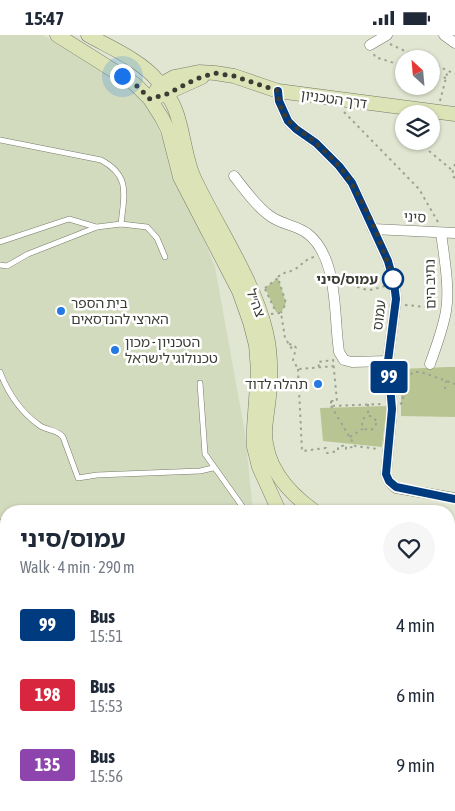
<!DOCTYPE html>
<html lang="en">
<head>
<meta charset="utf-8">
<style>
  :root { --surface:#fff; --page:#f6f6f7; --text:#1f2937; --muted:#747a83 }
  body { margin:0; font-family:"Asap Condensed","Noto Sans Hebrew",sans-serif; background:var(--page); color:var(--text); height:100vh; display:flex; flex-direction:column; font-size:19px; white-space:nowrap }
  * { box-sizing:border-box; margin:0 }
  p { font-size:16px; color:var(--muted) }
  .icon { flex:none; width:28px; height:28px; fill:none; stroke:currentColor; stroke-width:2; stroke-linecap:round; stroke-linejoin:round }
  .map { position:relative; flex:1; overflow:hidden }
  .side { position:absolute; left:0px; top:470px; width:455px; height:306px; display:flex; flex-direction:column; background:var(--surface); border-radius:20px 20px 0 0; box-shadow:0 1px 4px #0004 }
  .side>* { flex:none }
  .badge { padding:0 10px; border-radius:4px; font-size:18px; line-height:32px }
  .needle { width:32px; rotate:334deg }
  .tools { position:absolute; left:395px; top:15px; display:grid; gap:10px }
  .tools a { display:grid; place-items:center; width:45px; height:45px; border-radius:50%; background:var(--surface); box-shadow:0 1px 4px #0004; font-size:25px }
  .you { position:absolute; width:25px; height:25px; margin:-12px; border:4px solid #fff; border-radius:50%; background:#1a73e8; box-shadow:0 0 0 8px #1a73e833 }
  .map>.badge { position:absolute; translate:-50% -50%; box-shadow:0 0 0 2px #fff }
  .round { display:grid; place-items:center; flex:none; width:52px; height:52px; border-radius:26px; background:var(--page) }
  .headline { display:flex; align-items:center; justify-content:space-between; height:85px; padding:0 20px }
  h1 { font-size:24px; font-weight:700; line-height:38px }
  ul { padding:0; list-style:none }
  li { display:flex; align-items:center; gap:15px; height:70px; padding:0 20px }
  li div { flex:1 }
  li b { display:block; font-size:19px }
  li em { font-style:normal }
  li .badge { min-width:55px; font-weight:700; text-align:center }
  .status { display:flex; justify-content:space-between; align-items:center; height:35px; padding:0 25px; background:var(--surface); direction:ltr }
  .status svg { height:14px; fill:currentColor }
  .map>svg:first-child { display:block }
</style>
</head>
<body>
<div class="status"><b>15:47</b><svg viewBox="0 0 49 12"><path d="M0 12V9h3v3zM5 12V6h3v6zM10 12V3h3v9zM15 12V0h3v12zM26 1h20v11H26zM47 4h2v5h-2z"/></svg></div>
<div class="map">
<svg width="455" height="776" viewBox="0 0 455 776">
  <rect width="100%" height="100%" fill="#e0e6d1"/>
  <polygon fill="#d3dbbf" points="0,0 43,0 145,61 215,232 245,398 253,476 6,476 6,770 283,770 277,776 0,776"/>
  <g fill="#b8c592">
    <polygon points="278,243 286,268 281,278 276,277 265,253"/>
    <polygon points="447,332 455,332 455,382 401,381 401,334"/>
    <polygon points="387,371 382,412 323,406 320,373"/>
  </g>
  <g fill="none" stroke-linecap="round" stroke-linejoin="round">
    <g stroke="#767b69" stroke-width="6">
      <g id="lane">
        <path d="M0,105L101,125C131,141 124,160 121,189"/>
        <polyline points="0,207 69,184 96,192"/>
        <polyline points="0,230 7,231 28,219 97,192 121,189 147,192 157,203 165,222"/>
        <path d="M0,337C8,358 21,377 39,390C47,396 57,394 63,402L78,443L97,440L200,436L213,433"/>
        <polyline points="200,348 205,419 242,471 243,476"/>
      </g>
    </g>
    <g stroke="#767b69" stroke-width="11">
      <g id="street">
        <polyline points="444,0 455,8"/>
        <polyline points="370,10 387,0"/>
        <polyline points="278,56 279,66 288,86 296,94 316,108 339,131 352,148 388,226 394,248 396,264 388,326 392,374 386,439 389,446 396,453 455,463"/>
        <path d="M234,141C245,155 256,171 270,181C282,190 297,190 308,199C337,222 334,274 338,308L339,317L344,325L352,327L388,326"/>
        <polyline points="373,194 455,198"/>
        <path d="M430,329C436,312 443,294 446,276C450,253 444,221 441,198"/>
        <polyline points="0,589 6,591"/>
        <polyline points="0,650 6,652"/>
        <polyline points="0,690 6,692"/>
        <polyline points="449,757 455,758"/>
        <polyline points="384,770 386,776"/>
        <polyline points="205,776 221,770"/>
      </g>
    </g>
    <g stroke="#767b69" stroke-width="15">
      <g id="secondary">
        <polyline points="57,0 135,49 150,64 162,83 168,95 180,142 239,256 250,287 256,310 258,336 254,393 254,412 259,432 279,476"/>
        <path d="M88,0C111,13 140,25 157,45C164,54 171,64 175,74C184,96 184,121 194,143C217,192 254,245 266,297C271,318 271,340 269,361C268,374 265,387 265,399C266,432 289,458 314,476"/>
        <polyline points="156,56 160,50 174,42 199,37 215,38 234,41 278,56 455,79"/>
        <polyline points="160,61 202,42"/>
        <polyline points="0,492 6,496"/>
        <polyline points="449,521 455,521"/>
        <polyline points="449,535 455,536"/>
        <polyline points="449,641 455,645"/>
      </g>
    </g>
    <g stroke="#9ea292" stroke-width="2" stroke-dasharray="2.5 4" stroke-linecap="butt">
      <polyline points="390,9 422,24"/>
      <polyline points="374,19 375,22 404,31"/>
      <polyline points="431,28 455,39"/>
      <polyline points="431,39 446,43"/>
      <polyline points="440,66 448,35"/>
      <polyline points="344,77 419,154 438,187"/>
      <polyline points="429,116 452,135"/>
      <polyline points="455,129 452,139 455,144"/>
      <path d="M278,242C283,237 287,238 293,235C302,231 303,225 314,222"/>
      <path d="M345,248C353,248 356,252 364,254C371,256 378,253 385,251"/>
      <polyline points="265,253 278,243 286,268 281,278"/>
      <polyline points="265,254 276,277"/>
      <polyline points="405,270 438,273"/>
      <polyline points="271,279 281,278 285,303 294,317"/>
      <polyline points="289,309 294,310 296,313 293,325 298,334 336,331"/>
      <polyline points="319,332 318,327 333,325 337,366 331,366"/>
      <polyline points="298,334 302,416 326,413 327,418 338,416 338,412 346,410 346,414 355,411"/>
      <polyline points="445,354 446,346"/>
      <polyline points="331,366 331,371 382,369"/>
      <polyline points="368,369 368,380"/>
      <polyline points="400,369 402,368 407,344 413,337 421,337 455,349"/>
      <polyline points="331,371 355,411 378,414"/>
      <circle cx="369" cy="388" r="7"/>
      <polyline points="350,402 364,393"/>
      <polyline points="449,577 455,577"/>
      <polyline points="77,770 78,776"/>
      <polyline points="300,770 302,776"/>
      <polyline points="37,776 60,770"/>
      <polyline points="252,776 253,770"/>
    </g>
    <use href="#lane" stroke="#fff" stroke-width="5"/>
    <use href="#street" stroke="#fff" stroke-width="10"/>
    <use href="#secondary" stroke="#dce3b7" stroke-width="14"/>
  </g>
  <g fill="none" stroke-linecap="round" stroke-linejoin="round">
    <g stroke="#fff" stroke-width="11">
      <polyline id="line" points="278,56 279,66 288,86 296,94 316,108 339,131 352,148 388,226 394,248 396,264 388,326 392,374 386,439 389,446 396,452 455,464"/>
    </g>
    <use href="#line" stroke="#003b80" stroke-width="8"/>
    <path stroke="#3b3d35" stroke-width="5" stroke-dasharray="0 9" d="M122,41L135,49L150,64L167,59L196,44L214,38L234,41L278,56C279,87 297,91 317,109C329,120 343,134 352,149C370,179 384,214 394,248L393,244"/>
  </g>
  <circle fill="#fff" stroke="#003b80" stroke-width="2.5" cx="393" cy="244" r="10"/>
  <g fill="#2479e3" stroke="#fff" stroke-width="2">
    <circle cx="61" cy="276" r="5"/>
    <circle cx="115" cy="315" r="5"/>
    <circle cx="318" cy="349" r="5"/>
  </g>
  <g text-anchor="middle" stroke-width="5" stroke-linejoin="round" paint-order="stroke">
    <g font-size="14" fill="#3b3d35" stroke="#fff">
      <text transform="translate(334 64) rotate(8)" y="5">דרך הטכניון</text>
      <text transform="translate(415 182) rotate(3)" y="5">סיני</text>
      <text transform="translate(430 249) rotate(-91)" y="5">נתיב הים</text>
      <text transform="translate(256 268) rotate(69)" y="5">צה״ל</text>
      <text transform="translate(379 280) rotate(-83)" y="5">עמוס</text>
    </g>
    <g font-size="14" font-weight="bold" fill="#3b3d35" stroke="#fff" text-anchor="end">
      <text x="378" y="249">עמוס/סיני</text>
    </g>
    <g font-size="14" fill="#3b3d35" stroke="#fff" text-anchor="start">
      <text x="71" y="273">בית הספר<tspan x="71" dy="16">הארצי להנדסאים</tspan></text>
      <text x="125" y="312">הטכניון - מכון<tspan x="125" dy="16">טכנולוגי לישראל</tspan></text>
      <text x="308" y="354" text-anchor="end">תהלה לדוד</text>
    </g>
  </g>
</svg>
<div class="tools">
<a><svg class="needle" viewBox="-14 -14 28 28"><path d="M0-13l5 13h-10z" fill="#e53935"/><path d="M0 13l5-13h-10z" fill="#747a83"/></svg></a>
<a><svg class="icon" aria-label="layers" viewBox="0 0 24 24"><path d="M12 4l9 5-9 5-9-5zM3 14l9 5 9-5"/></svg></a>
</div>
<div class="you" style="left:122px;top:41px"></div>
<b class="badge" style="left:389px;top:342px;background:#003b80;color:#fff">99</b>
<section class="side">
<div class="headline"><div><h1>עמוס/סיני</h1><p>Walk · 4 min · 290 m</p></div><a class="round"><svg class="icon" aria-label="heart" viewBox="0 0 24 24"><path d="M12 20l-8-8c-3-5 5-10 8-4 3-6 11-1 8 4z"/></svg></a></div>
<ul>
<li><span class="badge" style="background:#003b80;color:#fff">99</span><div><b>Bus</b><p>15:51</p></div><em>4 min</em></li>
<li><span class="badge" style="background:#d7263d;color:#fff">198</span><div><b>Bus</b><p>15:53</p></div><em>6 min</em></li>
<li><span class="badge" style="background:#8e44ad;color:#fff">135</span><div><b>Bus</b><p>15:56</p></div><em>9 min</em></li>
</ul>
</section>
</div>
</body>
</html>
